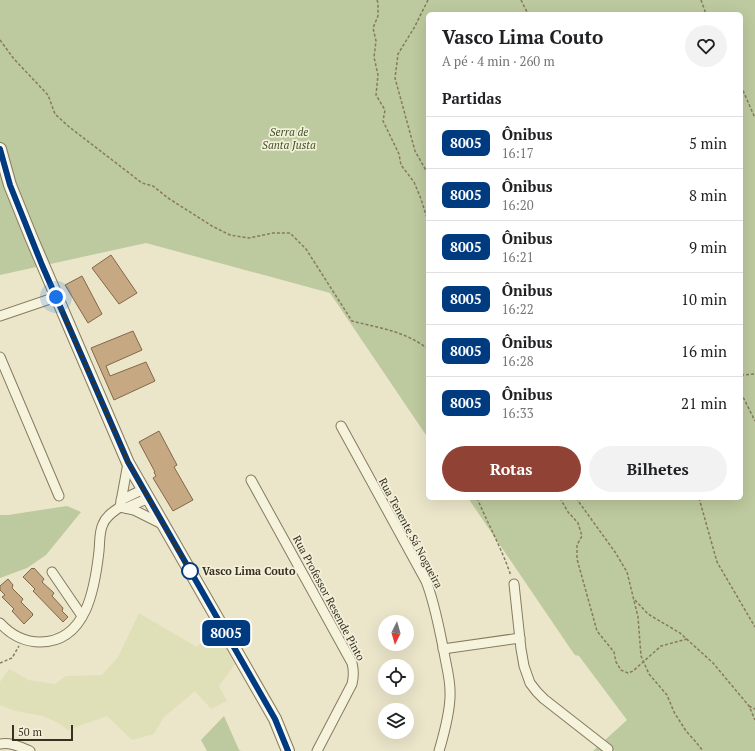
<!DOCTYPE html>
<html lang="pt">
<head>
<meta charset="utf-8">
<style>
  :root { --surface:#fff; --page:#f2f2f2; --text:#202124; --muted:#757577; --line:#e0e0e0; --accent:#904235 }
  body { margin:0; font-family:"PT Serif",serif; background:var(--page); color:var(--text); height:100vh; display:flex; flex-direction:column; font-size:15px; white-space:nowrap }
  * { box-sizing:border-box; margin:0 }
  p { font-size:13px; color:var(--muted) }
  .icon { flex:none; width:22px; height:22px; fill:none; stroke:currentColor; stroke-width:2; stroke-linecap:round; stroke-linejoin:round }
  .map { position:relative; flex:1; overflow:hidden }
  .details { position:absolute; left:426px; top:12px; width:317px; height:488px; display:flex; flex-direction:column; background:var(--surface); border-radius:6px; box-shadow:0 4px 16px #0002 }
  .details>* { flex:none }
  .badge { padding:0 8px; border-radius:6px; font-size:14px; line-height:26px }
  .needle { width:26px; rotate:185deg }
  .fabs { position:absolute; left:378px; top:615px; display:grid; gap:8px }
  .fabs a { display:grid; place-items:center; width:36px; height:36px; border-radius:50%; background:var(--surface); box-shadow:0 4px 16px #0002; font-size:20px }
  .scale { position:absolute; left:12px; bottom:10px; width:61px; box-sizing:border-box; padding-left:4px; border:2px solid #383022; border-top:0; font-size:11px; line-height:14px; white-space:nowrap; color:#383022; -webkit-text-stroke:3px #f3f0d9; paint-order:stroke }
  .you { position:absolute; width:20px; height:20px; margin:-10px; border:3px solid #fff; border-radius:50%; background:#1a73e8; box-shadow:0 0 0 6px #1a73e833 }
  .map>.badge { position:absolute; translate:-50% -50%; box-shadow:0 0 0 2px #fff }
  h2 { padding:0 16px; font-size:15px; line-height:36px }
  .round { display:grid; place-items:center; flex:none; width:42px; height:42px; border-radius:21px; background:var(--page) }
  .overview { display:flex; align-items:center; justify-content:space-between; height:68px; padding:0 16px }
  h1 { font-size:19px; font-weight:700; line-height:30px }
  .primary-button { display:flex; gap:8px; margin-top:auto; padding:8px 16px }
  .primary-button a { flex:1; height:46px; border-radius:24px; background:var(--accent); color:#fff; font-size:16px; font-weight:700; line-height:46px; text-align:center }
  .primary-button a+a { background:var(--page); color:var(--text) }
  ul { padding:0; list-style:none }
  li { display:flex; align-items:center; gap:12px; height:52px; padding:0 16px; border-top:1px solid var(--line) }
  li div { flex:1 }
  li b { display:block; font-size:15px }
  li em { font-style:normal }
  li .badge { min-width:44px; font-weight:700; text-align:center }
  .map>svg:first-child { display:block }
</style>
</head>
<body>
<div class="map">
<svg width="755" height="751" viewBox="0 0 755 751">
  <rect width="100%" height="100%" fill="#ebe6ca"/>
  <polygon fill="#e0e0b8" points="139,613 197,647 215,629 235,664 219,686 227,701 211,709 195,691 164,717 154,734 132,740 107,716 68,730 60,724 43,716 15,711 0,705 0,682 9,669 29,680 55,684 66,676 102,675 118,657"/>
  <g fill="#bdc99e">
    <polygon points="0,0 755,0 755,751 593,751 627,720 579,656 575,655 572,651 468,498 741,498 741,14 428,14 428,438 330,293 146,243 0,275"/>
    <polygon points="67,506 81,512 46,555 27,568 0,578 0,515 8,515"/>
    <polygon points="224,716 239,750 241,751 207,751 201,740"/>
  </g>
  <g fill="#c6a983" stroke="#836847">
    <polygon points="111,255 137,293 119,304 92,268"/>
    <polygon points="82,276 102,314 88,323 65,285"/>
    <polygon points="133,331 142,350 106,366 110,376 146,362 155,381 114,400 91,348"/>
    <polygon points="159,431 177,465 174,467 193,500 173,511 153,478 156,476 154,472 155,472 139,442"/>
    <polygon points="32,568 33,569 34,568 44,579 42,582 54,593 52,596 63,608 62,611 68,617 63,622 33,591 35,589 23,577"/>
    <polygon points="8,579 13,585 12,588 23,599 21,602 33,614 32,614 33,615 24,624 12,611 14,609 2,597 5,595 0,590 0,586"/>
  </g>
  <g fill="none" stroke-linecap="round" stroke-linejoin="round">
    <g stroke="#867a60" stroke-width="11">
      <g id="minor">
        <polyline points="0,316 56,297"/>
        <polyline points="0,357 59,496"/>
        <path d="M341,426L426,581C435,604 439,628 444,652C446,665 450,678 450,691C451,709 444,734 439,751"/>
        <path d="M251,480L352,663C354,671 354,676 352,684L317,751"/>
        <polyline points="121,500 144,489"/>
        <polyline points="120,507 134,510 164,525"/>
        <polyline points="126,508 149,498"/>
        <polyline points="52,572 82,616"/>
        <polyline points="514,584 521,649 524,666 530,683 537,692 544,699 608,749"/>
        <path d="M0,623C11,635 24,642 40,642C87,642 95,587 99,551C100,542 99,532 103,524C106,516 113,512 120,507L128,463"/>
        <polyline points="443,649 520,638"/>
        <path d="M0,744C11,742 20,747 30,751"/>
      </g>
    </g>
    <g stroke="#867a60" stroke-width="14">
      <polyline id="tertiary" points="0,149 10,185 31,237 128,463 275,719 288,751"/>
    </g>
    <g stroke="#867a60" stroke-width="1.5" stroke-dasharray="3 2" stroke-linecap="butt">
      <polyline points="377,0 378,3 378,16 373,28 376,41 374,57 378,75 376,95 385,110 383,121 399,154 401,165 414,182 421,199 426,215 428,220"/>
      <polyline points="428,0 414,28 398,54 395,78 415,151 428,174"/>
      <polyline points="521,0 528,14"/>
      <polyline points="701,0 706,14"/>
      <path d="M0,40L14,59L48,95L55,114L68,126L142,183L153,186L168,198L212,226L230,235L249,238L273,233H290L306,249L352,321C379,328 405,331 428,349"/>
      <polyline points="741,86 755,118"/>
      <polyline points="741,375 755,374"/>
      <polyline points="741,393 755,421"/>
      <path d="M477,498C488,524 502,549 511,576"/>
      <polyline points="560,498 568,512 578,523 582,536 577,545 577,559 597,631 614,652 616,662 621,670 628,673 633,671 661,646 687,639"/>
      <polyline points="576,498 615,552 627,572 638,617 641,656 649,674 667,695 674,712 686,731 695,741 703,751"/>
      <polyline points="699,498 717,562 755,627"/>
      <polyline points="635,600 648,614 680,633 713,663 749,706 755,720"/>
      <polyline points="0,663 12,658 19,646"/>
      <polyline points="749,706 755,709"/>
    </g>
    <use href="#minor" stroke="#f6f3dc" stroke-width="9"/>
    <use href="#tertiary" stroke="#f6f3dc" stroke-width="12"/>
  </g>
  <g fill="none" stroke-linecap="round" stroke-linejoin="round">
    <g stroke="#fff" stroke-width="9">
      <polyline id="line" points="0,149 10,185 42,265 128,462 275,719 288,751"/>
    </g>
    <use href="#line" stroke="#003b80" stroke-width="6"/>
    <polyline stroke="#383022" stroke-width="4" stroke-dasharray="0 7.2" points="56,297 128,462 193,577 190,571"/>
  </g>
  <circle fill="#fff" stroke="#003b80" stroke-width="2" cx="190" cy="571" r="8"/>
  <g text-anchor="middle" stroke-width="3.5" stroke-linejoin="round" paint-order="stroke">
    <g font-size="11" font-style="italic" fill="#42522a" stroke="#f3f0d9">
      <text x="289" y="136">Serra de<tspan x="289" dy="13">Santa Justa</tspan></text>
    </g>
    <g font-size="11" fill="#383022" stroke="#f3f0d9">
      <text transform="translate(411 533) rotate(62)" y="4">Rua Tenente Sá Nogueira</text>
      <text transform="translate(329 598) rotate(62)" y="4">Rua Professor Resende Pinto</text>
    </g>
    <g font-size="11" font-weight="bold" fill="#383022" stroke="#f3f0d9" text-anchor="start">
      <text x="202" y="575">Vasco Lima Couto</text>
    </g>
  </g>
</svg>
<div class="fabs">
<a><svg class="needle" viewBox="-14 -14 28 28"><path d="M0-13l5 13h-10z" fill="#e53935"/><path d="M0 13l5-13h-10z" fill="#757577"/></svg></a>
<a><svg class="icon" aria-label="locate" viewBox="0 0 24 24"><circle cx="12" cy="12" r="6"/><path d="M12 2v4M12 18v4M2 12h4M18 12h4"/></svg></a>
<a><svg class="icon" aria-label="layers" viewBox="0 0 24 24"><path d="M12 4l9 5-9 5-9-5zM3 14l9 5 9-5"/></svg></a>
</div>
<div class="scale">50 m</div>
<div class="you" style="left:56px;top:297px"></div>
<b class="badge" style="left:226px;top:633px;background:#003b80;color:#fff">8005</b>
<section class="details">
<div class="overview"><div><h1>Vasco Lima Couto</h1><p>A pé · 4 min · 260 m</p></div><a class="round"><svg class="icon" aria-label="heart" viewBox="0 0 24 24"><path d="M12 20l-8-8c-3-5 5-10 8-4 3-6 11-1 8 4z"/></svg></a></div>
<h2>Partidas</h2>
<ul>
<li><span class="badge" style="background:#003b80;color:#fff">8005</span><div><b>Ônibus</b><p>16:17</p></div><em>5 min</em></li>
<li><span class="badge" style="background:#003b80;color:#fff">8005</span><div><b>Ônibus</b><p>16:20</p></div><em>8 min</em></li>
<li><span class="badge" style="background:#003b80;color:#fff">8005</span><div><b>Ônibus</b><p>16:21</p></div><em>9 min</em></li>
<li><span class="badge" style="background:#003b80;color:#fff">8005</span><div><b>Ônibus</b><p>16:22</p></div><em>10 min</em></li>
<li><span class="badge" style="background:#003b80;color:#fff">8005</span><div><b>Ônibus</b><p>16:28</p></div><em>16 min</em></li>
<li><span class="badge" style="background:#003b80;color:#fff">8005</span><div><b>Ônibus</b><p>16:33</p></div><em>21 min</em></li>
</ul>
<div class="primary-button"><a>Rotas</a><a>Bilhetes</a></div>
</section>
</div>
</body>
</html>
